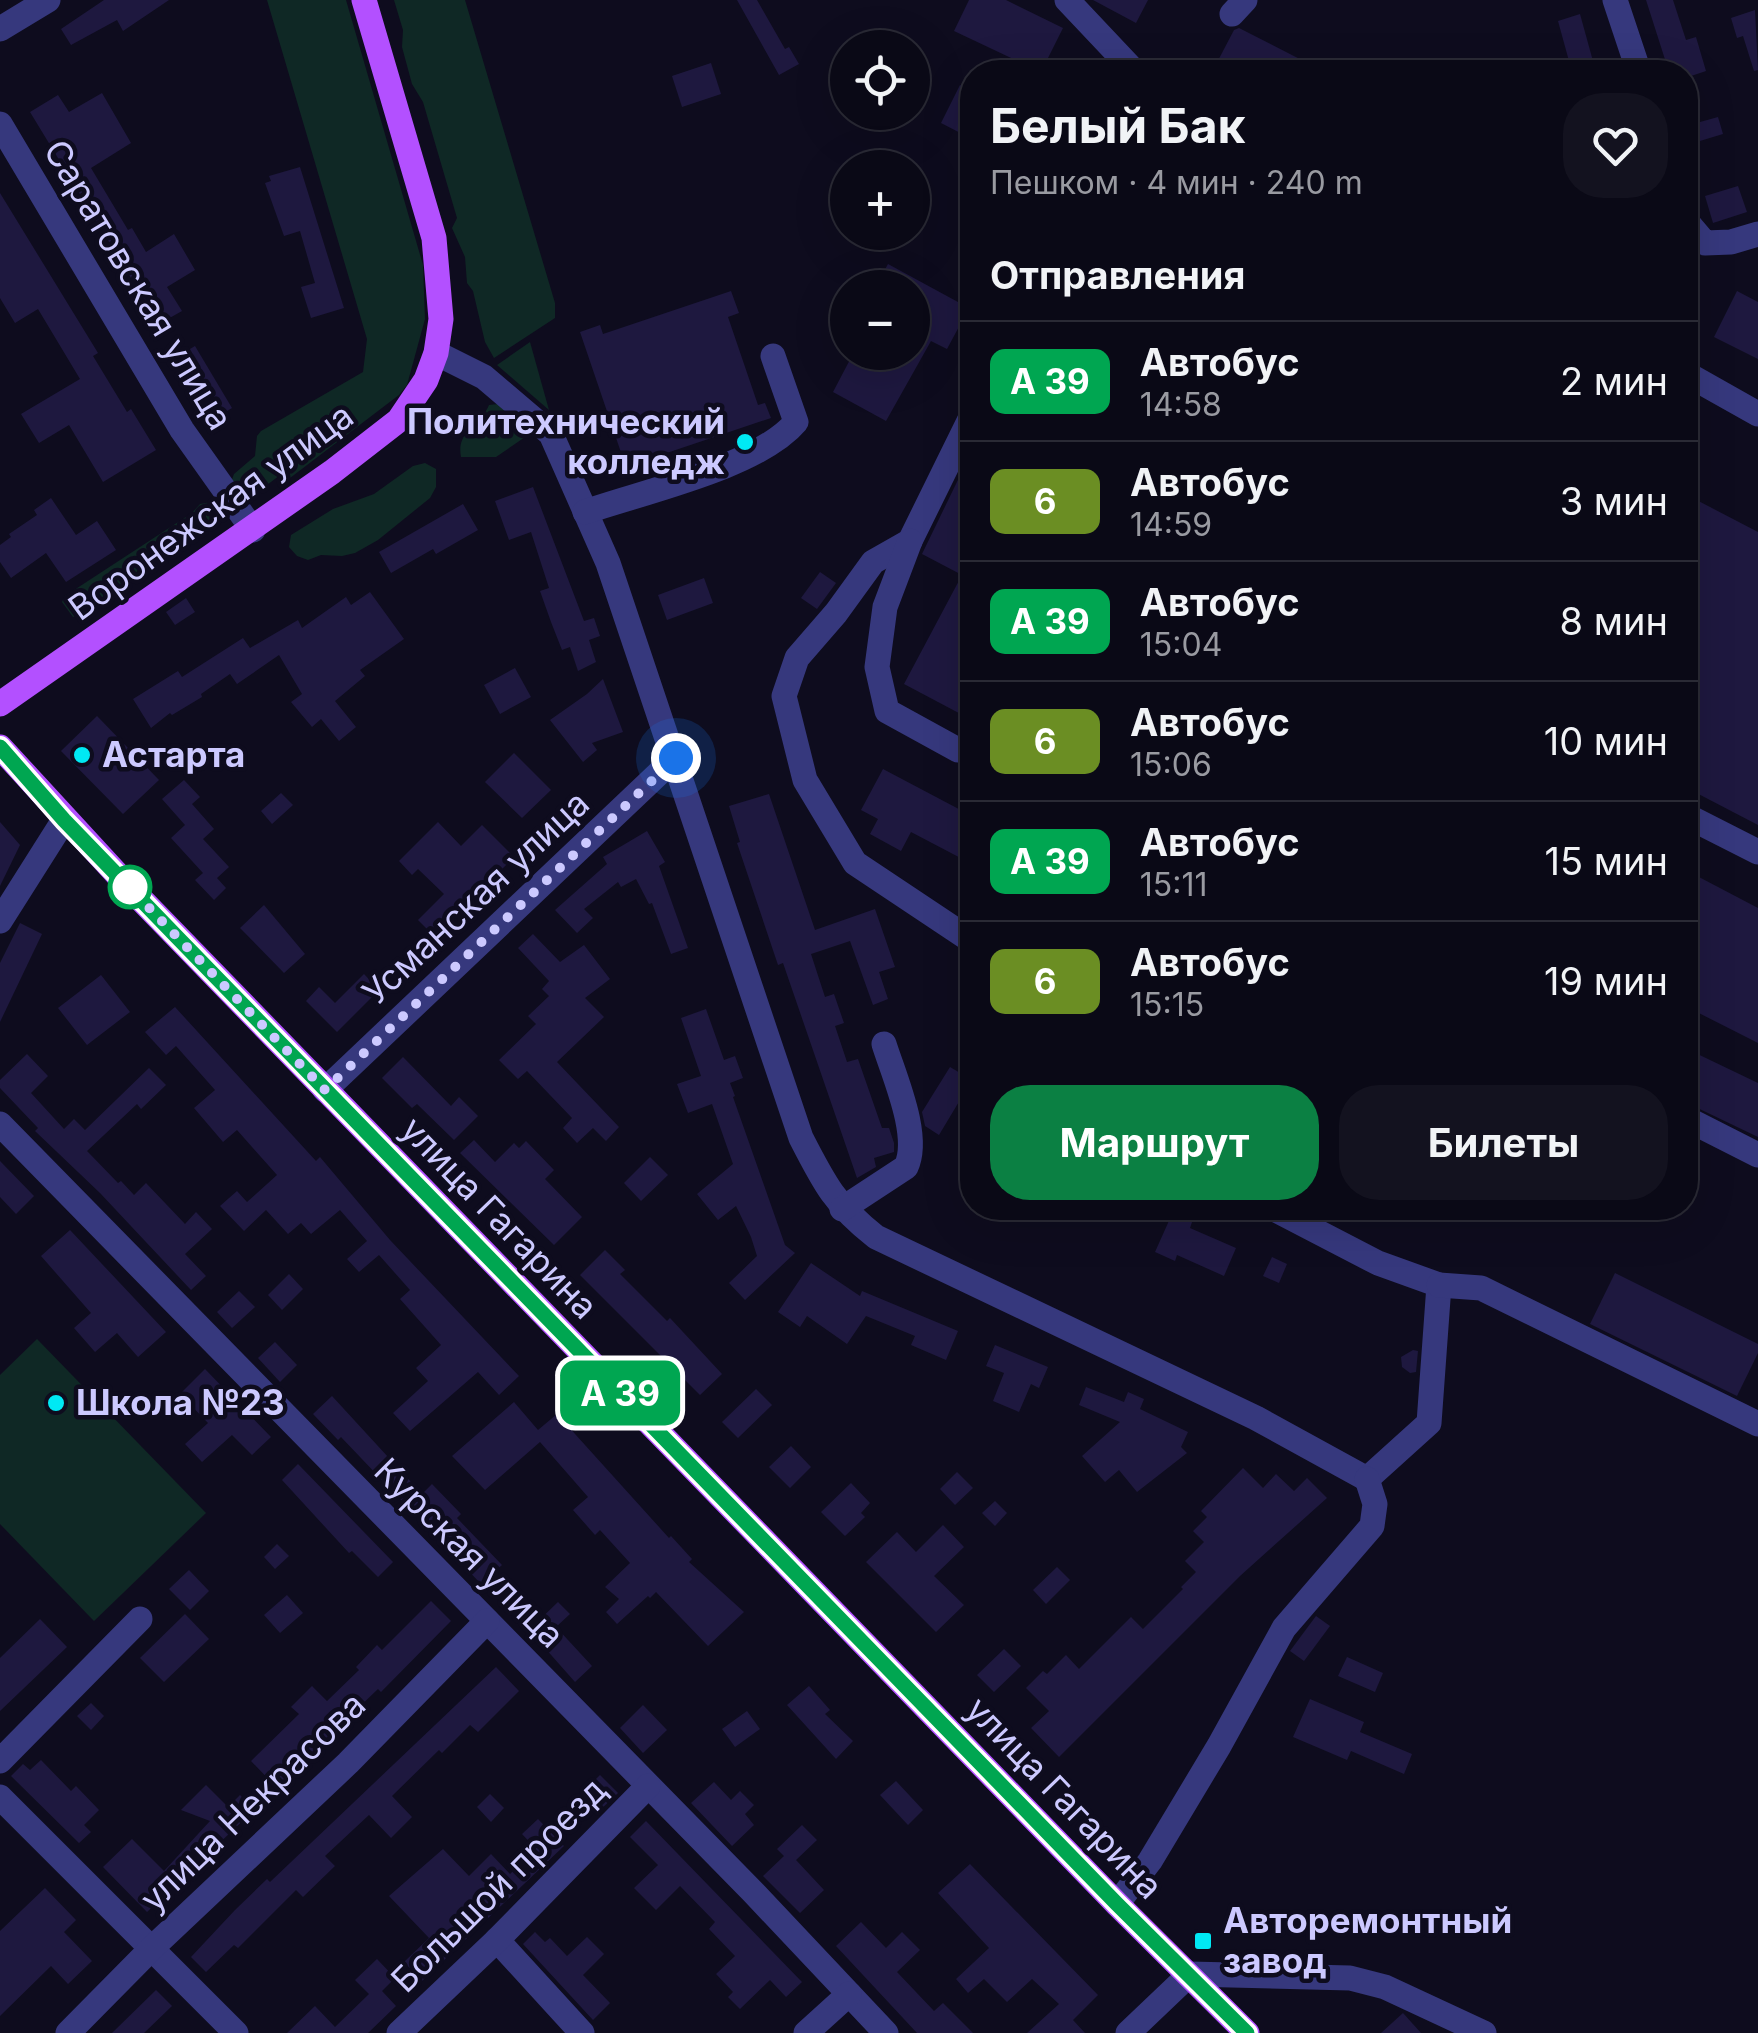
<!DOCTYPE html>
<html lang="ru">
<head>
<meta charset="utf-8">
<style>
  :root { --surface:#0a0916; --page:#13121f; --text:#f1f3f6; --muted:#999aa1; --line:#2a2a35; --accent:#0b8043 }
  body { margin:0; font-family:Inter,sans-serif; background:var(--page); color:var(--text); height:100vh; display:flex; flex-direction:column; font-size:38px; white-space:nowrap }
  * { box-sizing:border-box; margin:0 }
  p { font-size:32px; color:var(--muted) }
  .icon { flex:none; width:55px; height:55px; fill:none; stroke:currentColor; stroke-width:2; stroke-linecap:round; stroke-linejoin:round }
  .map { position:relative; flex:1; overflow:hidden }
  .panel { position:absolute; left:960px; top:60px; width:738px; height:1160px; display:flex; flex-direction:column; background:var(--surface); border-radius:40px; box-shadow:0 10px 40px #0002,0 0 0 2px var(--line) }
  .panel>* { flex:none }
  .badge { padding:0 20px; border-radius:15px; font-size:35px; line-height:65px }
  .fabs { position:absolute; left:830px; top:30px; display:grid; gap:20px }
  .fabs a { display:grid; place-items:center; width:100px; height:100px; border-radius:50%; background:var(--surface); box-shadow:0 10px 40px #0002,0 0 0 2px var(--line); font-size:50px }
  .you { position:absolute; width:50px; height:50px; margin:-25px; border:8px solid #fff; border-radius:50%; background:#1a73e8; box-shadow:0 0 0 15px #1a73e833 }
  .map>.badge { position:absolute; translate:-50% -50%; box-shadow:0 0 0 5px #fff }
  h2 { padding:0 30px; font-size:38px; line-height:90px }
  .round { display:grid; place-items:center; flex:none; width:105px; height:105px; border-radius:40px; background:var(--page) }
  .head { display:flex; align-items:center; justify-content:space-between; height:170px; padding:0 30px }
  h1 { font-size:48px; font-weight:700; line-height:75px }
  .cta { display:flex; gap:20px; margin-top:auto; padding:20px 30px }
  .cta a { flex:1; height:115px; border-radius:40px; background:var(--accent); color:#fff; font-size:40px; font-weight:700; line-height:115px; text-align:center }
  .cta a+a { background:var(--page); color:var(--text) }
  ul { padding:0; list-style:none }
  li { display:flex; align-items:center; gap:30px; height:120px; padding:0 30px; border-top:2px solid var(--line) }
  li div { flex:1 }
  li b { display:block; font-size:38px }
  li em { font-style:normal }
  li .badge { min-width:110px; font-weight:700; text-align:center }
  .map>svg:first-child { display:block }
</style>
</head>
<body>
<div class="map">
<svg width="1758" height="2033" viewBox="0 0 1758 2033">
  <rect width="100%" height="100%" fill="#0e0c1e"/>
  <g fill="#0f2825">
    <polygon points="267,0 346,0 423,265 425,319 407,385 399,395 290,478 284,472 267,485 239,492 231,482 234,474 255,456 257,436 261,431 363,372 367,339"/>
    <polygon points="394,0 465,0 555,303 555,318 494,358 485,342 473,291 467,283 465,257 452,228 457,218 423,102 412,84 402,47 403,30"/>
    <polygon points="530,342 549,410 497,365"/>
    <path d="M498,404L528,423V435L496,457H461C456,430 480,427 489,405Z"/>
    <polygon points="425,463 436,469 436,487 430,498 378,540 355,553 342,556 321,555 308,560 297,556 289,547 291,535 333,509 374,494 413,466"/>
    <polygon points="211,502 217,504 219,517 210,528 158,547 128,582 96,608 73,617 62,602 65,596 192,513 200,504"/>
    <polygon points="37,1339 206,1513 94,1621 0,1524 0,1375"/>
  </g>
  <g fill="#1e183f">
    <polygon points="104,0 169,0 123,31 117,20 71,45 61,29"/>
    <polygon points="737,0 757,0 785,49 789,47 799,64 779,75"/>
    <polygon points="969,0 1006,0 1063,28 1041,72 954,31"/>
    <polygon points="1093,0 1148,0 1136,23"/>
    <polygon points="1646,0 1673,0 1686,40 1696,37 1706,71 1685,78 1685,72 1669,72"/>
    <polygon points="1755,10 1758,70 1754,71 1743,36 1737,38 1731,18"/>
    <polygon points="1580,14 1596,72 1572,72 1558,21"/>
    <polygon points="1239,28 1288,53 1325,72 1212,72 1234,30"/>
    <polygon points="711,63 721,94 682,107 672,76"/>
    <polygon points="960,85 972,92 972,139 941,123"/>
    <polygon points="1685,87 1689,87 1700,122 1718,117 1723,134 1690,144 1685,129"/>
    <polygon points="102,93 131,143 91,168 128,230 132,228 146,252 174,234 195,270 167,287 182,311 159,324 30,112 58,95 69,112"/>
    <polygon points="300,167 344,308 311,318 301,287 315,283 300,231 284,236 265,183 271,181 269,176"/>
    <polygon points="1738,186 1747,212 1713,223 1705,196"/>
    <polygon points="0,193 98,353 93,356 127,412 131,409 156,450 103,482 69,425 39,443 21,414 80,379 38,309 15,323 0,298"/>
    <polygon points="888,264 969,308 947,349 931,341 886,421 833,392 854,352 912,352 912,288 875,288"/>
    <polygon points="731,291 739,313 728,317 758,405 765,403 771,418 643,461 646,470 629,476 580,332 600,325 603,334"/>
    <polygon points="1737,291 1758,302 1758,359 1714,337"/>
    <polygon points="195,346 232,408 212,420 178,356"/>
    <polygon points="972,451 972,720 904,684 962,575 922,554"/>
    <polygon points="533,487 584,621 594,618 600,636 589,640 596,662 578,671 570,647 562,650 551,622 540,591 549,588 531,532 509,540 495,501"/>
    <polygon points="1685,494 1758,532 1758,825 1685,787"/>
    <polygon points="51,498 76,535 97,521 116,550 66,582 46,553 11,578 0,562 0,545 11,537 9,534 37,515 34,510"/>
    <polygon points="463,504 478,530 436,554 433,549 391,573 379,552"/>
    <polygon points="820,572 836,583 817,609 801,598"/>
    <polygon points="704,578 713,603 667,620 658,595"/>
    <polygon points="370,592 404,639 360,670 365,676 335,701 356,727 339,741 321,719 312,727 291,702 302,694 279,655 237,684 230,674 201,694 202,697 172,715 170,713 151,728 133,699 178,671 182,677 243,638 250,648 298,620 302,628 346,597 351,605"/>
    <polygon points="186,598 195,612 175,625 166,612"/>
    <polygon points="515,668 531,697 500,714 484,685"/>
    <polygon points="603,679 623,732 592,743 597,750 583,762 550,720 587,694"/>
    <polygon points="97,716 159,780 123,814 61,751"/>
    <polygon points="514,753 551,790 522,818 485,782"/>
    <polygon points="883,769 972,816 972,864 911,832 901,851 870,834 878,819 861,810"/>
    <polygon points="184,780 200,797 192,804 214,829 203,839 229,867 217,878 226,888 214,900 195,880 203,873 171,838 185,825 162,799"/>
    <polygon points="281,793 293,805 272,824 261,811"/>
    <polygon points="769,794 815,930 875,909 895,967 879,972 888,999 873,1005 850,941 811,954 825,997 834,994 844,1023 835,1026 847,1062 858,1059 882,1128 889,1128 894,1143 894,1152 874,1158 876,1167 857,1178 783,963 778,965 737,843 740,842 729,806"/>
    <polygon points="0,822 20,845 0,886"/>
    <polygon points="438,822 461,846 482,825 514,857 435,937 418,920 444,894 418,869 412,875 399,861"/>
    <polygon points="647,831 665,862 659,866 688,948 671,954 652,903 649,904 636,879 621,887 618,882 584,909 593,918 577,933 555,910 607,864 603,857"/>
    <polygon points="1697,876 1758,908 1758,1043 1685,1006 1685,900"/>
    <polygon points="264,905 305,954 284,973 240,928"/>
    <polygon points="20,923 42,934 0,1022 0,963"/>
    <polygon points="533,934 560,962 584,945 610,979 585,998 604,1017 557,1062 619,1127 606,1141 593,1128 577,1143 563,1128 572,1118 527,1071 518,1079 499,1060 536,1024 528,1016 549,996 542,989 549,981 518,948"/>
    <polygon points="364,974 379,990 337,1032 306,1001 319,987 335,1003"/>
    <polygon points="101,975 130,1012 87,1045 58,1008"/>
    <polygon points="175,1007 316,1161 320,1157 390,1240 519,1376 499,1395 478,1372 410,1431 393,1413 428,1381 416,1368 441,1345 400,1299 410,1290 379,1255 359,1272 347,1259 367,1241 340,1210 311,1234 301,1223 288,1234 266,1210 244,1231 220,1206 237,1191 247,1202 277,1175 237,1130 223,1142 194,1108 215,1090 176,1046 166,1055 145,1032"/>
    <polygon points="706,1009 724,1060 735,1056 743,1078 730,1083 735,1096 733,1097 785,1245 795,1253 745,1300 729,1283 757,1256 751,1237 736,1206 718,1220 697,1194 733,1164 712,1104 688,1113 677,1084 701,1076 681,1018"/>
    <polygon points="1685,1048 1758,1083 1758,1137 1685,1102"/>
    <polygon points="27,1054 48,1076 31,1093 64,1129 74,1119 85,1130 149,1068 166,1085 141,1109 137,1104 87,1151 118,1183 121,1181 134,1195 146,1183 185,1224 196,1212 212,1229 185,1254 206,1276 191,1290 100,1193 35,1131 38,1128 0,1088 0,1080"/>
    <polygon points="403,1057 451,1106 459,1097 478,1116 454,1140 417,1104 412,1108 382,1078"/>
    <polygon points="950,1067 972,1080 939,1135 925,1126 922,1112"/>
    <polygon points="474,1140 495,1162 514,1143 519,1148 526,1141 554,1170 545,1179 582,1217 554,1245 460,1153"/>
    <polygon points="650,1157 668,1175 641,1201 624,1183"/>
    <polygon points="0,1161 34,1196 16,1214 0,1197"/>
    <polygon points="1172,1214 1192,1222 1190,1228 1236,1248 1224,1276 1177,1255 1175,1261 1155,1252"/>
    <polygon points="70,1230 166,1332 138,1357 117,1333 95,1352 74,1328 91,1313 41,1256"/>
    <polygon points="605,1250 625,1270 620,1274 667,1321 670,1318 722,1374 700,1395 580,1275"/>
    <polygon points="1272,1257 1287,1264 1279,1283 1263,1276"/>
    <polygon points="811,1263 860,1296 862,1291 958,1331 946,1360 911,1345 915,1336 866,1316 847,1344 807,1316 800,1327 778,1312"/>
    <polygon points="1615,1273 1758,1344 1758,1353 1737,1396 1590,1324"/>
    <polygon points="289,1274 303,1289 282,1310 268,1295"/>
    <polygon points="239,1291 255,1307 232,1328 217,1312"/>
    <polygon points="275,1342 297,1365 280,1382 258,1358"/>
    <polygon points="995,1345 1048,1367 1039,1388 1031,1384 1019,1412 993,1401 1004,1373 986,1366"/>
    <polygon points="1413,1350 1418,1351 1416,1372 1410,1373 1402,1367 1401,1357"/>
    <polygon points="205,1369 271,1437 252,1455 232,1435 202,1462 185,1444 208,1423 180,1394"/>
    <polygon points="1086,1387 1124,1402 1128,1392 1144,1399 1140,1409 1188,1432 1181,1447 1187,1453 1137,1492 1119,1470 1105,1482 1082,1456 1120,1422 1079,1405"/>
    <polygon points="756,1389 772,1405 738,1438 722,1422"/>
    <polygon points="332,1396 422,1494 432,1484 461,1514 457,1518 502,1565 481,1584 341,1437 338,1440 313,1414"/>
    <polygon points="514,1402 538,1430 557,1414 669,1538 671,1536 692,1559 689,1562 744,1612 708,1646 656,1592 650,1598 648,1596 617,1624 606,1612 619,1599 605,1587 630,1563 600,1530 595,1535 573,1510 588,1497 540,1442 485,1490 452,1456"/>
    <polygon points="791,1446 811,1467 790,1488 769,1467"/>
    <polygon points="298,1464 393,1562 378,1577 352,1551 349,1553 282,1480"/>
    <polygon points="1243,1468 1263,1488 1276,1474 1294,1491 1307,1478 1327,1498 1240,1576 1059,1757 1031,1728 1049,1711 1026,1688 1043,1671 1047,1674 1066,1655 1079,1669 1131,1617 1143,1629 1183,1589 1181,1587 1196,1572 1185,1561 1204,1542 1193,1531 1207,1517 1201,1511"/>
    <polygon points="957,1472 973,1488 955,1505 940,1489"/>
    <polygon points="851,1483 870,1503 861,1513 865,1517 845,1536 821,1512"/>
    <polygon points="995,1501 1007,1513 995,1526 982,1513"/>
    <polygon points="943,1525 964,1547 934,1576 964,1605 936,1632 866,1562 897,1532 916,1552"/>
    <polygon points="277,1544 289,1556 275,1569 264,1557"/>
    <polygon points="1057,1567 1070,1580 1046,1604 1033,1590"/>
    <polygon points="189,1570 209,1591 190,1610 169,1589"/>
    <polygon points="287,1595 303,1613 280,1633 264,1615"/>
    <polygon points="431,1601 451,1621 381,1692 378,1689 276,1787 251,1761 299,1714 291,1707 312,1686 327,1701 359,1670 356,1667 377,1645 382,1650"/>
    <polygon points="558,1602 570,1614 556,1627 592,1666 575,1682 529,1630"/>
    <polygon points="185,1614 209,1639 164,1682 140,1658"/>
    <polygon points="1316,1616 1330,1626 1304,1661 1290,1651"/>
    <polygon points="40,1619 67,1647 0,1711 0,1658"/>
    <polygon points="1004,1649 1021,1666 994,1692 977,1675"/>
    <polygon points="1347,1657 1383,1673 1375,1692 1338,1676"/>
    <polygon points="496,1667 519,1691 478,1732 470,1725 442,1753 439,1750 392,1796 412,1817 391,1838 369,1815 325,1856 335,1866 303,1897 296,1890 238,1948 234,1945 206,1972 191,1957 235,1910 267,1879 270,1882"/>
    <polygon points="809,1686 830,1710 825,1714 853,1741 836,1759 787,1705"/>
    <polygon points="1310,1699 1364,1722 1360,1732 1412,1754 1404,1774 1351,1751 1347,1760 1293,1737"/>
    <polygon points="91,1703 104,1716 91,1730 77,1716"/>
    <polygon points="643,1705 667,1730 643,1753 620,1728"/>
    <polygon points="747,1711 760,1729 735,1747 722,1729"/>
    <polygon points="41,1760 71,1791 76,1786 99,1810 84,1825 91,1832 79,1843 11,1776 23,1764 30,1770"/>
    <polygon points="600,1775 618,1793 598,1812 581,1794"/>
    <polygon points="896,1781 923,1810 908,1825 880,1795"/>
    <polygon points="714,1782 731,1800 740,1791 754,1805 745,1814 754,1825 732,1846 691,1803"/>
    <polygon points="206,1785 228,1807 240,1795 254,1810 147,1912 103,1867 132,1839 164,1871 210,1821 181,1810"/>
    <polygon points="490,1794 504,1808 491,1822 477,1807"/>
    <polygon points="538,1819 564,1846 422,1981 404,1962 429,1938 389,1896 443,1849 469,1876 491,1854 510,1874 536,1849 522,1834"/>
    <polygon points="646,1821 802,1982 786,1997 770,1980 740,2009 728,1997 733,1992 716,1974 735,1956 709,1929 715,1922 680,1886 656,1910 634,1888 658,1865 630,1837"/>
    <polygon points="802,1825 817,1840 796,1860 824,1890 800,1913 763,1876 784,1856 777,1849"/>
    <polygon points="970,1864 1098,1995 1073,2020 1085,2033 1027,2033 1059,2004 1032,1979 1007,2002 984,1979 968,1993 956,1979 989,1948 938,1893"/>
    <polygon points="45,1888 76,1920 64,1932 92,1961 68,1984 51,1966 0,2016 0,1931"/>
    <polygon points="861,1922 886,1948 902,1932 920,1950 897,1972 934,2011 943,2003 973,2033 917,2033 836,1946"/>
    <polygon points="535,1932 545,1942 550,1938 567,1956 587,1937 604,1954 583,1975 610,2003 593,2020 523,1944"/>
    <polygon points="377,1959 395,1978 382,1991 396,2006 368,2033 287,2033 315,2006 335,2027 369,1994 355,1980"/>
    <polygon points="156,1990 172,2006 144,2033 112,2033"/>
    <polygon points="1403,2013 1421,2033 1381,2033"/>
  </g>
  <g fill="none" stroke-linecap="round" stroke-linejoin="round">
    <g stroke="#36387d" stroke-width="25">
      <polyline points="1067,0 1135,72"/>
      <polyline points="1615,0 1639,72"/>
      <polyline points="1232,14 1245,0"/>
      <polyline points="0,29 48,0"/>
      <polyline points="0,124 182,430 253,530"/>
      <polyline points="1685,214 1688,223 1705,243 1731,242 1758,234"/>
      <path d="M436,353L484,377L551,434L608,563L801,1138C824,1183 835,1205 876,1237L1256,1418L1367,1479"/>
      <polyline points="1685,373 1758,414"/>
      <polyline points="972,415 910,541 873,562 836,613 797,658 784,696 805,780 855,863 972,941"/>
      <path d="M585,512C642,492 758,467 796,422L773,356"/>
      <polyline points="910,541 885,607 877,667 887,711 958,750 972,743"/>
      <polyline points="1685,815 1758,852"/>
      <polyline points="0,921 64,820"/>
      <polyline points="325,1090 676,757"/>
      <polyline points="1685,1118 1758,1155"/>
      <polyline points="0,1124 753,1892 886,2033"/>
      <polyline points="1272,1208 1378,1263 1439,1285 1429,1423 1367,1479"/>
      <path d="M842,1209L906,1167C921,1136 894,1076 884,1044"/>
      <polyline points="1439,1285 1481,1288 1758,1424"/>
      <polyline points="0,1761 140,1619"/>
      <polyline points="0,1797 236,2033"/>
      <polyline points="1117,1904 1150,1861 1219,1746 1284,1628 1372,1526 1375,1504 1367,1479"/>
      <polyline points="497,1940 582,2033"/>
      <polyline points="68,2033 151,1949 348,1763 487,1621"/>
      <polyline points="399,2033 497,1940 648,1786"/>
      <polyline points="806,2033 849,1994"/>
      <polyline points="1128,2033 1190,1974 1350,1978 1385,1987 1484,2033"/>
    </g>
    <g stroke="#b350ff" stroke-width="25">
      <polyline points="0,704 332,472 399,420 426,380 436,353 441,319 434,238 364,0"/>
      <polyline points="0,747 127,885 1117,1904 1247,2033"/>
    </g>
  </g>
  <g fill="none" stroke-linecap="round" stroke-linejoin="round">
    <g stroke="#fff" stroke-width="22">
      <polyline id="line" points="0,747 64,820 176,936 1117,1904 1247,2033"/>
    </g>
    <use href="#line" stroke="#00a651" stroke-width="15"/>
    <polyline stroke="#ccc9ff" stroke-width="10" stroke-dasharray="0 18" points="130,887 127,885 325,1090 676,758"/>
  </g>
  <g fill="#00e9f4" stroke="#0e0c1e" stroke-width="4">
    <circle cx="745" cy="442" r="10"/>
    <circle cx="82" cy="755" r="10"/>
    <circle cx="56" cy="1403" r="10"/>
    <rect x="1193" y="1931" width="20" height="20" rx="5"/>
  </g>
  <circle fill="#fff" stroke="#00a651" stroke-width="5" cx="130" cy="887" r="20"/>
  <g text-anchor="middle" stroke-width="9" stroke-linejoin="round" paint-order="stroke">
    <g font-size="35" fill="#ccc9ff" stroke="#0e0c1e">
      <text transform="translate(138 285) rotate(59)" y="12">Саратовская улица</text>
      <text transform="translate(211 512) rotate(-36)" y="12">Воронежская улица</text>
      <text transform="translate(476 898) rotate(-43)" y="12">Усманская улица</text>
      <text transform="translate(499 1218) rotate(46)" y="12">улица Гагарина</text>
      <text transform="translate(469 1553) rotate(45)" y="12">Курская улица</text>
      <text transform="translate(1064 1798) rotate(46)" y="12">улица Гагарина</text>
      <text transform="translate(253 1802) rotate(-44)" y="12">улица Некрасова</text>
      <text transform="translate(499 1885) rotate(-45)" y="12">Большой проезд</text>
    </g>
    <g font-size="35" font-weight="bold" fill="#ccc9ff" stroke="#0e0c1e" text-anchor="start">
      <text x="725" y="434" text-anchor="end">Политехнический<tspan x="725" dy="40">колледж</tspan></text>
      <text x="102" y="767">Астарта</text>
      <text x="76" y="1415">Школа №23</text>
      <text x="1223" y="1933">Авторемонтный<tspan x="1223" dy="40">завод</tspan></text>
    </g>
  </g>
</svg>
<div class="fabs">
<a><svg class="icon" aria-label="locate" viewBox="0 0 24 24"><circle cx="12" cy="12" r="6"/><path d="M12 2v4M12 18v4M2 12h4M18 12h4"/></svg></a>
<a>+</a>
<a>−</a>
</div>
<div class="you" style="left:676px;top:758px"></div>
<b class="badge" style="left:620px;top:1393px;background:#00a651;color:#fff">А 39</b>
<section class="panel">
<div class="head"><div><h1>Белый Бак</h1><p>Пешком · 4 мин · 240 m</p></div><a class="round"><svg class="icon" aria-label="heart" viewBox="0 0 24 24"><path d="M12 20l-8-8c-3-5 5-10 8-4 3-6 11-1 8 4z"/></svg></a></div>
<h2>Отправления</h2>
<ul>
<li><span class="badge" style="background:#00a651;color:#fff">А 39</span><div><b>Автобус</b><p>14:58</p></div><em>2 мин</em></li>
<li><span class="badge" style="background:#6b8e23;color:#fff">6</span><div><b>Автобус</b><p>14:59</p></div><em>3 мин</em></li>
<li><span class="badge" style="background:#00a651;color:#fff">А 39</span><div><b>Автобус</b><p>15:04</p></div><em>8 мин</em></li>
<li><span class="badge" style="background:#6b8e23;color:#fff">6</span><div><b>Автобус</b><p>15:06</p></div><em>10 мин</em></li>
<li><span class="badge" style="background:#00a651;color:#fff">А 39</span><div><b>Автобус</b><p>15:11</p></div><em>15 мин</em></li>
<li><span class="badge" style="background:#6b8e23;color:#fff">6</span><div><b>Автобус</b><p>15:15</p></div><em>19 мин</em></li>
</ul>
<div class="cta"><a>Маршрут</a><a>Билеты</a></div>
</section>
</div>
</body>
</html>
